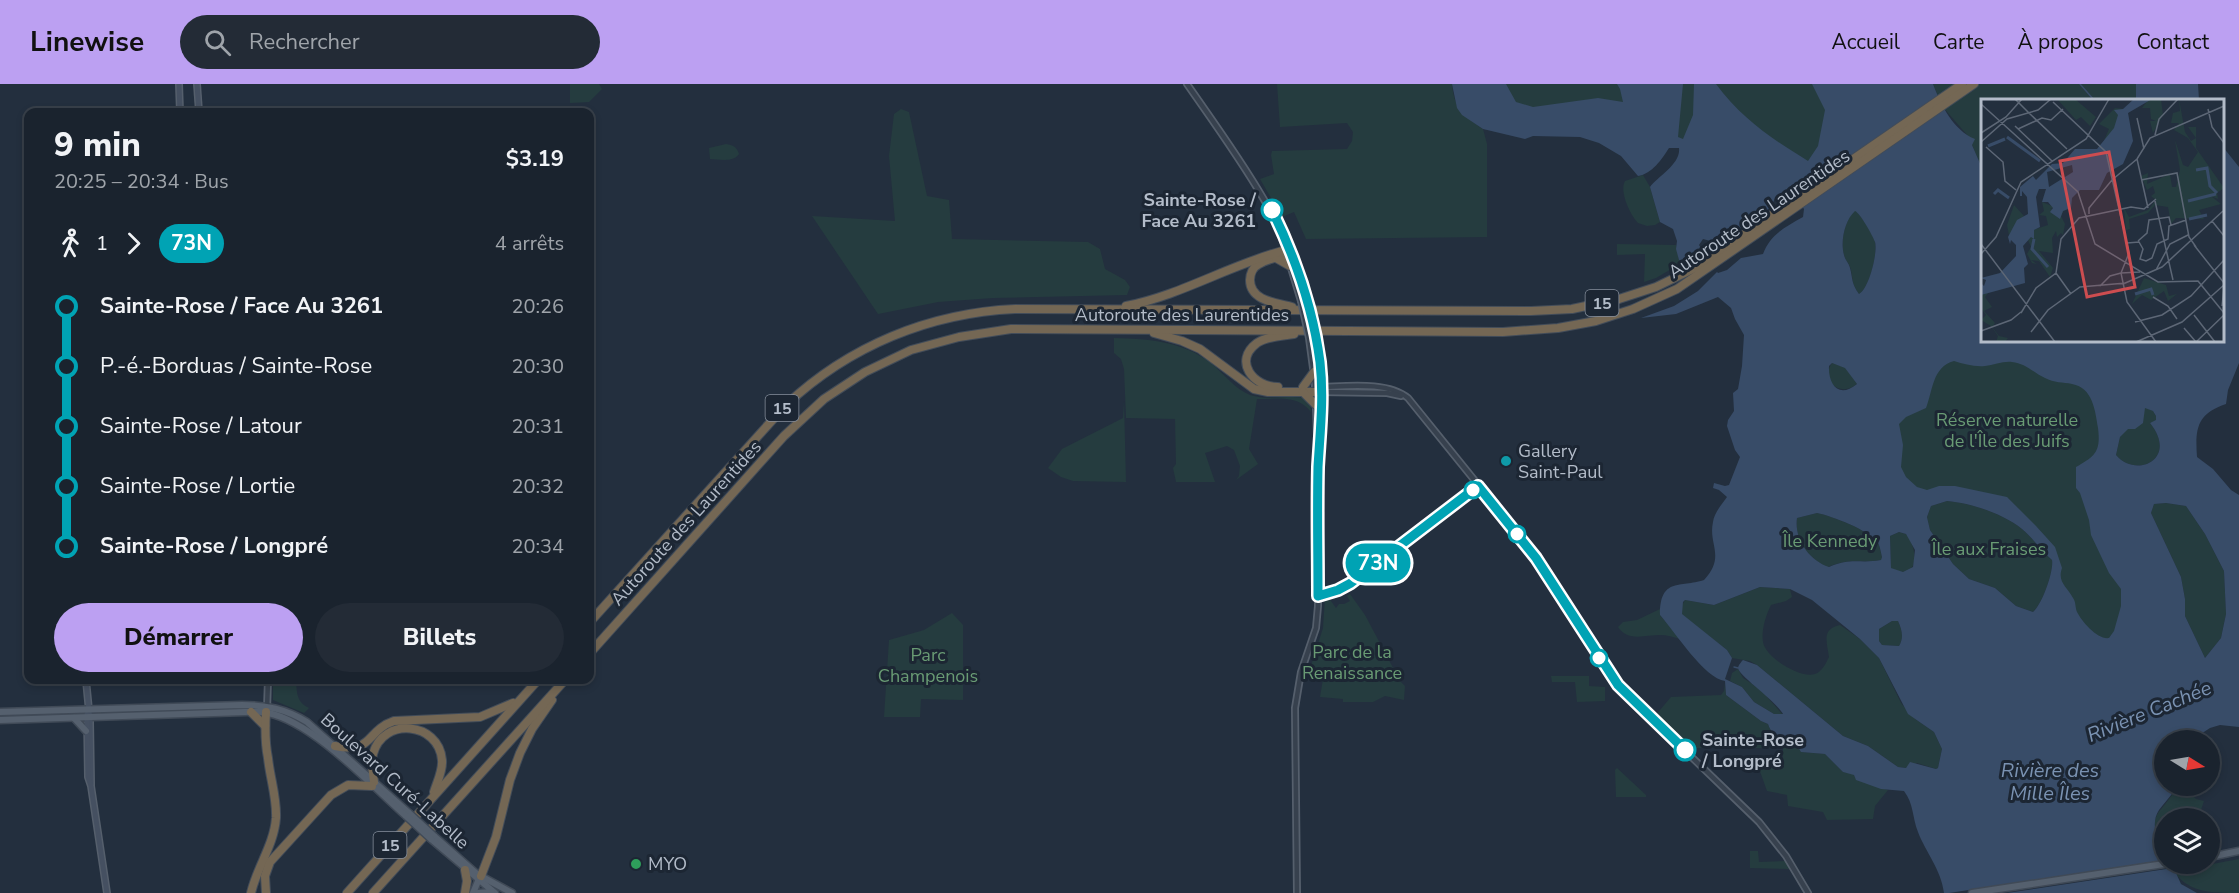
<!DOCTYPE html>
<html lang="fr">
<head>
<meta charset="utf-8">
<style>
  :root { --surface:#1a232e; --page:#232b36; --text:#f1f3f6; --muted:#9fa4aa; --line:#38404a; --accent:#bca0f2 }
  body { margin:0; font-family:"Nunito Sans",sans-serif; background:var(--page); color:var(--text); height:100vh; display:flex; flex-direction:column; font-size:22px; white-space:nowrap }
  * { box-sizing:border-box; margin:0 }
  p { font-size:20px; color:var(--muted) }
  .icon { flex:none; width:33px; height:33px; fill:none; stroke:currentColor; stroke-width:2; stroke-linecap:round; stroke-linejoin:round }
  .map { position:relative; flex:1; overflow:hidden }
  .panel { position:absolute; left:24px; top:24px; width:570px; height:576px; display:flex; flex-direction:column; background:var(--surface); border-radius:12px; box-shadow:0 3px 9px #0003,0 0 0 2px var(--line) }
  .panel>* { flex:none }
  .badge { padding:0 12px; border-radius:20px; font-size:21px; line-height:39px }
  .needle { width:39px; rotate:101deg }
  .buttons { position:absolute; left:2154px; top:646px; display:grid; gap:12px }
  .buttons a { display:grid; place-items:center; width:66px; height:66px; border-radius:50%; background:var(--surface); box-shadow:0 3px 9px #0003,0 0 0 2px var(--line); font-size:30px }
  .map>.badge { position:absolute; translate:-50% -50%; box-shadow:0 0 0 3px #fff }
  .legs { display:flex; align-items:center; gap:9px; height:66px; padding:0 30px; font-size:20px }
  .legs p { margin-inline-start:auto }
  .head { display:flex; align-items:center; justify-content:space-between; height:102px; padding:0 30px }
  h1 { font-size:33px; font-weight:800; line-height:45px }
  .button { display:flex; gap:12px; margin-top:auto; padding:12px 30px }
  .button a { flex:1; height:69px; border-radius:36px; background:var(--accent); color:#111; font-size:24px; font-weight:800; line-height:69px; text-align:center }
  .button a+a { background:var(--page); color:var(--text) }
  ul { padding:0 30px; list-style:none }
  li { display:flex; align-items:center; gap:21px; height:60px; font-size:22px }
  li i { display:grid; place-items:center; width:9px; height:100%; margin:0 8px; background:currentColor }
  li i::after { content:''; width:15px; height:15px; margin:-8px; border:4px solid; border-radius:50%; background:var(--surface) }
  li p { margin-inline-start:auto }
  li:first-child i { background:linear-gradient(#0000 50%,currentColor 0) }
  li:last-child i { background:linear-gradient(currentColor 50%,#0000 0) }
  header { display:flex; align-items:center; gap:36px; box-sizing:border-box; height:84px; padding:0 30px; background:var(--accent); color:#111 }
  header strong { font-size:28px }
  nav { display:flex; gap:33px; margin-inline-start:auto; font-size:21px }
  .search { width:420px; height:54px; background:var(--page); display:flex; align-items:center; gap:15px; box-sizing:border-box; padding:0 21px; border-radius:33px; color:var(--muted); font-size:22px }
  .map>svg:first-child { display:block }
</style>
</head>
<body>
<header>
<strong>Linewise</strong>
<div class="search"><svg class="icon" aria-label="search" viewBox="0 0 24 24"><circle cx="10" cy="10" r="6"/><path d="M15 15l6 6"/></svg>Rechercher</div>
<nav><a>Accueil</a><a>Carte</a><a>À propos</a><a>Contact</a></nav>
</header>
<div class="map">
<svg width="2239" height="809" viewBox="0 0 2239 809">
  <rect width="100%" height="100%" fill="#232f3e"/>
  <g fill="#253c3f">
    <polygon points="570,0 599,0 602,5 589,18 570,19"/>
    <path d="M1277,0H1452C1454,25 1464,32 1483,45L1487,60V153L1306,155L1294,128L1282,133L1260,95L1274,90L1271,71L1272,67L1347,65L1352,57L1353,48L1347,39L1280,43Z"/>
    <polygon points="1495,0 1623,0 1635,21 1523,25"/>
    <polygon points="1673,0 1827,0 1841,81 1689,66 1665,55"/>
    <polygon points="1933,0 2136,0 2138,15 1982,16 1982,84 1968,52 1942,22"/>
    <polygon points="901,25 909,28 927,112 949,116 952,155 1088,158 1100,165 1105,185 1125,196 1130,203 1127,211 993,214 938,218 878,230 812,132 895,137 889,72 894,30"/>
    <path d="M726,60C733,61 737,63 739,70C733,79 719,75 710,75L709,64Z"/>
    <path d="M1643,91L1650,103L1660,138L1655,141L1647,142L1638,139C1630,131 1619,107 1625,97Z"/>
    <path d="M1855,126C1860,129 1874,152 1875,158C1878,169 1869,205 1859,210C1850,197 1854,196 1850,183C1849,179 1845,176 1844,171C1840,157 1845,136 1855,126Z"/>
    <polygon points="1617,160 1676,161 1679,176 1683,178 1656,194 1644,198 1645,170 1617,171"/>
    <path d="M1114,254C1149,255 1182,257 1211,279C1223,289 1235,305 1250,311C1268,317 1288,311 1305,314L1310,319L1311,328C1298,311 1278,315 1257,315L1249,365L1258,380L1236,396L1239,392L1240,382L1234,366L1227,362L1205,369L1215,398H1176L1173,384L1176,380L1175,335L1126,334L1124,285L1121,275L1114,269Z"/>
    <polygon points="2013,268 2094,298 2125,503 2117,556 2103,562 2077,538 2054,496 2055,471 2018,435 1988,420 1926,414 1893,387 1892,332 1937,272"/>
    <path d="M1832,279L1845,283L1857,300C1841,314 1819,297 1832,279Z"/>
    <polygon points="1124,317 1126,398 1073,397 1061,393 1048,384 1062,365 1123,334"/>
    <path d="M2145,323L2153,327L2156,332V337L2150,339C2179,375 2136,395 2116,371L2120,353Z"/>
    <path d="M1947,417C1971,419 2004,430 2022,445C2033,454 2041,467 2052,476C2054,487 2042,521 2033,528L2016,522L1995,504L1969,495L1953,480L1930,446L1927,433L1931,422Z"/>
    <polygon points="2166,419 2186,422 2205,450 2224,487 2226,530 2221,554 2205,574 2185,532 2185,515 2181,493 2151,429 2154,420"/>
    <path d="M1817,429C1832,432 1869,446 1878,459C1880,462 1881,469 1882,473L1881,476C1859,480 1852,473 1828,483C1809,476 1794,455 1797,434Z"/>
    <path d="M1899,448L1906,450C1919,465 1919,500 1891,484L1890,452Z"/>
    <path d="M1760,503L1790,505L1792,513L1786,517L1771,521C1766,531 1761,546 1763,558C1765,573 1800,595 1815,590C1822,588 1826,579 1829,573C1827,558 1821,545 1840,541L1860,555L1879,574L1901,619L1914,634L1934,648L1942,665L1938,684L1936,685L1917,679L1906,684L1898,683L1868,662L1843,652L1757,581L1750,577L1732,574L1727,566L1681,530V523L1685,516L1714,521Z"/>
    <polygon points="1350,510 1365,531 1400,597 1405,602 1404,616 1385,612 1373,618 1343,618 1343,615 1320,613 1323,595 1308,591 1323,544 1325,514 1328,513 1336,524 1339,520 1344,520 1350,517 1347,512"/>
    <path d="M1660,525V531L1680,555C1673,553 1667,551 1660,551C1645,551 1628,558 1618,543L1623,538L1637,536Z"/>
    <polygon points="952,529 963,541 963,616 921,615 920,633 884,633 889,556 924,546"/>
    <path d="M1892,537H1898C1902,546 1904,554 1899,562L1882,561L1879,557V545Z"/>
    <polygon points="1738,585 1743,594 1760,605 1783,631 1774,630 1754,618 1742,603 1730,597 1732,589"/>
    <polygon points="1551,592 1589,592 1589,602 1605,603 1605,617 1577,618 1575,598 1552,598"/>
    <path d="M273,596H296C297,608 296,618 309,624L304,629L273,616Z"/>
    <path d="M1725,599L1726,611L1761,637L1768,640C1773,656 1785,652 1795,660C1798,662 1799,665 1802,668L1825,670L1843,688L1853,690L1858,696L1888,706L1875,722L1873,735L1827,736L1823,728L1788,722L1787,711L1767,707L1757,679L1783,678V664H1688L1654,633L1671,613L1721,611L1724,607Z"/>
    <polygon points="1617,684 1646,711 1646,713 1616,713 1615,686"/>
    <path d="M2175,706H2187L2196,715L2204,717L2198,735H2164V764H2159C2148,727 2159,733 2175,706Z"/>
    <polygon points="1750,767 1758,767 1759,778 1786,777 1791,785 1750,784"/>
    <path d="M2239,775V809C2210,809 2188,809 2172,785L2191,784Z"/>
  </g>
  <g fill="#384c68" fill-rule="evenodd">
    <path d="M1452,0H1506L1516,18L1533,23L1598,14L1623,18L1620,5L1617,0H1683L1678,53L1683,55L1693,31L1694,0H1716C1742,35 1772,55 1808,77L1818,62L1825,26L1812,0H1933C1941,21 1953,46 1975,55L1972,61L1982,84V256H2222L2223,63L2239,83V279L2228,306L2226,320C2197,330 2195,344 2197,373L2213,385L2231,406L2239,411V643L2220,641L2210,644L2190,657H2164V665L2158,670C2161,684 2164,687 2164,702H2173L2175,706C2170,713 2164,719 2159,726C2150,739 2158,756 2160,770L2164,772V780H2172L2181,800L2197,809H1944C1941,785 1926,769 1918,748C1912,733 1914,720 1904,707L1881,705L1856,696L1854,691L1843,688L1825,670L1801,668C1799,665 1798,662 1795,660C1785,652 1773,656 1768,640L1761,637L1726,611L1725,597C1705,595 1675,548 1660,531C1660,493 1680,504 1704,496C1726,472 1708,461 1713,438C1714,429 1722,420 1727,413L1719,406L1713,404L1714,399L1725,402L1729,401L1740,373L1735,366L1727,342L1728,336L1734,327L1733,309L1738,305L1742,282L1744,251L1735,235L1731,224L1718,213L1676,230L1641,234L1674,222L1698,207L1717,188L1718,189L1727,186L1741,174L1763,170C1770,151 1785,143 1803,133L1804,125L1793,110L1780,114L1776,112L1771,123L1723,157L1714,158L1703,155L1699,161L1702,166L1700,173L1683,178L1679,176L1676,165L1677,157L1673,145L1660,138L1650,103C1658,92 1681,80 1679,64H1669C1662,75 1652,90 1638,92L1621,72L1599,59L1580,53L1533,52L1525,55L1483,45L1462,31L1457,24ZM1855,127C1860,129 1873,152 1875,158C1878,168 1869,205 1859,210C1851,199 1853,195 1850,184C1849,179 1845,176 1844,171C1840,157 1845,136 1855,127ZM1954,277C1964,280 1974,283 1985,282C1994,281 2003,277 2012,278C2025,279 2034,289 2045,294C2054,299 2063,298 2072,300C2093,304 2095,326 2098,344C2101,368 2095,372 2076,383V404L2080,409L2089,436L2091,451L2109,489L2121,505V522L2114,547L2109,554C2098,556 2082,538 2077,528C2075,523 2076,518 2073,514C2067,503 2057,498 2062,484L2055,463L2036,442L2007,413L1955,402H1939L1927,406L1917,403L1906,393L1901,383L1903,361L1899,340L1906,333L1926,324C1933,307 1932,283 1954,277ZM1832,279L1845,284L1857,300C1839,315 1828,301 1829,282ZM2145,324L2153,327L2156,332V336L2150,339C2179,375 2136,395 2116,371L2120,353L2128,345H2135L2143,339ZM1947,417C1971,419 2004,430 2022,445C2033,454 2041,467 2052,476C2054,487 2042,521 2033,528L2016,522L1995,504L1969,495L1953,480L1930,446L1927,433L1931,422ZM2166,419L2186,422L2205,450L2224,487L2226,530L2221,554L2205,574L2185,532V515L2181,493L2151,429L2154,420ZM1817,429C1832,432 1869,446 1878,459C1880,462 1881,469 1882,473L1881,476C1859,480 1852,473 1829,483C1809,476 1794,455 1797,434ZM1899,448L1906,450L1915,466L1913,483L1903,488L1891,484L1890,452ZM1760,503L1790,505L1812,516L1860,555L1879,574L1908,630L1934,648L1942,665L1938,684L1936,685L1910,678L1906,684L1898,683L1868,662L1843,652L1757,581L1743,576C1741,578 1738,582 1738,584C1738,591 1776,617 1783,630H1774L1754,618L1742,603L1725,595L1732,574L1727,566L1682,530L1683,518L1685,516L1714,521ZM1892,537H1898C1902,546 1904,554 1899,562L1882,561L1879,557V545Z"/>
    <polygon points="2136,0 2198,0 2199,16 2136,16"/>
  </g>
  <polygon fill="#232f3e" points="2164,776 2164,780 2173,780 2173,784 2007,809 1949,809"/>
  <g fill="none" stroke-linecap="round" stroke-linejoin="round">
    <g stroke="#384c68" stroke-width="1.5">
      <polyline points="2080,0 2094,16"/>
      <polyline points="1734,583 1738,584"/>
    </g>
    <g stroke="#555f6c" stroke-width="8">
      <g id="tertiary">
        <path d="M1187,0C1235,69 1285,135 1308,217"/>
        <polyline points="1279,144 1301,217"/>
        <polyline points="1309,254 1315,299 1318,377"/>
        <path d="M1315,303C1342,303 1387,296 1408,314L1535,471L1620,604L1759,738L1786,772L1808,809"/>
        <polyline points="1320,308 1387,309 1401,312"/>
        <polyline points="267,625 268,596"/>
        <polyline points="1297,809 1295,624 1301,588 1316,544 1318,522 1318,380 1322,312 1316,255"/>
      </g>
    </g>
    <g stroke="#555f6c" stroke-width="8">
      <g id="secondary">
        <polyline points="179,0 180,28"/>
        <polyline points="197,0 199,28"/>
        <polyline points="86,596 90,637 91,700"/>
        <polyline points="87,630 88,693 91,702 107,809"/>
      </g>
    </g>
    <g stroke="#404a57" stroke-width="9">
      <g id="primary">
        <path d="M0,628L242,621C266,621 286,625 307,638L409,729"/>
        <polyline points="74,634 86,647"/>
        <path d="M0,636L245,628C253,628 261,627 268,629C313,638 371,701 406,732"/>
        <polyline points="434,752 477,790 512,809"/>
        <polyline points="431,755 495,809"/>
        <polyline points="2210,773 2239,767"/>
        <polyline points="473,809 479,795"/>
        <polyline points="478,809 492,808"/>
        <polyline points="1972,809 2164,780"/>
      </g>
    </g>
    <g stroke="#424c59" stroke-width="10">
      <g id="motorway">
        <path d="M1287,171C1278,173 1267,175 1259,180C1253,183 1250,190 1250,196C1250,217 1277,219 1292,223"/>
        <polyline points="1276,174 1290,182"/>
        <path d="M1126,222C1182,211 1231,180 1286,166"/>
        <polyline points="1154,249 1182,257 1200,265 1254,305 1268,308 1315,308"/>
        <path d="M1278,303C1253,303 1233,277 1257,259C1267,252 1282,252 1294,250"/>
        <polyline points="1303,303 1314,288"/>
        <polyline points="1303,308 1316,321"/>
        <path d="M590,538L786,321C849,262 929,229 1015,225L1531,227L1572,225L1619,215L1656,203L1695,184L1962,0"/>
        <polyline points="590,569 784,352 824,315 865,288 911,266 959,253 1011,245 1503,248 1558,244 1596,237 1633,225 1677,205 1974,0"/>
        <polyline points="251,628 265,642"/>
        <path d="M335,662C374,670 365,647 394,637L480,633L513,619"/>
        <path d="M374,698C373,688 371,679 373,670C383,632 439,638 442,676C443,687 437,698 434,708"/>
        <polyline points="481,792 496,753 510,696 520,669 532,645 552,616"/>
        <path d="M251,809C257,783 274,761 276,734C277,714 270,694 268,674C265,659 265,644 266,628"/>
        <polyline points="266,809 265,792 270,778 331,711 348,701 372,702"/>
        <polyline points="347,809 538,596"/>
        <polyline points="373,809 565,596"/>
        <polyline points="465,809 467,797 465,786"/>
      </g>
    </g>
    <use href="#tertiary" stroke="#37414e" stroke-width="4.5"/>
    <use href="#secondary" stroke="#455061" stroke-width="5"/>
    <use href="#primary" stroke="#55606e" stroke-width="6"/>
    <use href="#motorway" stroke="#746754" stroke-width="8"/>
    <g stroke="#555f6c" stroke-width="8" stroke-linecap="butt">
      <g id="tertiary-bridge">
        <polyline points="1301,217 1309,254"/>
        <polyline points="1308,217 1316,255"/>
      </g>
    </g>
    <g stroke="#404a57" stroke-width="9" stroke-linecap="butt">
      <g id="primary-bridge">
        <polyline points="409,729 434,752"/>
        <polyline points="406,732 431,755"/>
      </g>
    </g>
    <use href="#tertiary-bridge" stroke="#37414e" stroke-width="4.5"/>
    <use href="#primary-bridge" stroke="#55606e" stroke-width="6"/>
  </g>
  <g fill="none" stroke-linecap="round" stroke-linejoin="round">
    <g stroke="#fff" stroke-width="14">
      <path id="line-1" d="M1272,126C1296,175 1313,224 1320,278C1324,314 1320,348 1318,383C1317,426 1318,469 1318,512L1338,506L1351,499L1478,402L1536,474L1618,601L1685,666"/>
    </g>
    <use href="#line-1" stroke="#00a3b4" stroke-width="9"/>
  </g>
  <g fill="#fff" stroke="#00a3b4" stroke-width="3">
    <circle cx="1272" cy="126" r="10"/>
    <circle cx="1473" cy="406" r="8"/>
    <circle cx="1517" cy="450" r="8"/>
    <circle cx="1599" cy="574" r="8"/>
    <circle cx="1685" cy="666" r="10"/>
  </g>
  <circle fill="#0f9aa8" stroke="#1c2633" stroke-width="2" cx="1506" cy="377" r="6"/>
  <circle fill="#2e9e5b" stroke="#1c2633" stroke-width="2" cx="636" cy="780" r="6"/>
  <g text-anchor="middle" stroke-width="6" stroke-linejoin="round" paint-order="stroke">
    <g fill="#1c2633" stroke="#868f9c" stroke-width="1.5">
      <rect x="1585.5" y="206" width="33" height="26" rx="4.5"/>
      <rect x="765.5" y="311" width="33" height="26" rx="4.5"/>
      <rect x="373.5" y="748" width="33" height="26" rx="4.5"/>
    </g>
    <g font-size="16" font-weight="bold" fill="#b3bcc9">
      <text x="1602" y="225">15</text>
      <text x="782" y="330">15</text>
      <text x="390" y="767">15</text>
    </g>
    <g font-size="18" font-weight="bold" fill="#b3bcc9" stroke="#1c2633" text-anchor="end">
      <text x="1256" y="122">Sainte-Rose /<tspan x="1256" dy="21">Face Au 3261</tspan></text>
      <text x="1702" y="662" text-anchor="start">Sainte-Rose<tspan x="1702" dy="21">/ Longpré</tspan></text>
    </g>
    <g font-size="18" fill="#b3bcc9" stroke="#1c2633">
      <text transform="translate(1759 130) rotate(-34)" y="6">Autoroute des Laurentides</text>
      <text x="1182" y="237">Autoroute des Laurentides</text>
      <text transform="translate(686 439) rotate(-48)" y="6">Autoroute des Laurentides</text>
      <text transform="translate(395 697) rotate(42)" y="6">Boulevard Curé-Labelle</text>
    </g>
    <g font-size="18" fill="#699b74" stroke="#1c2633">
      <text x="2007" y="342">Réserve naturelle<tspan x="2007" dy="21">de l'Île des Juifs</tspan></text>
      <text x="1830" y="463">Île Kennedy</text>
      <text x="1989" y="471">Île aux Fraises</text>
      <text x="1352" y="574">Parc de la<tspan x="1352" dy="21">Renaissance</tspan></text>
      <text x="928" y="577">Parc<tspan x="928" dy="21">Champenois</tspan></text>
    </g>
    <g font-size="18" fill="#b3bcc9" stroke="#1c2633" text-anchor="start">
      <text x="1518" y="373">Gallery<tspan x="1518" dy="21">Saint-Paul</tspan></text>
      <text x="648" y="786">MYO</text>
    </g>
    <g font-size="20" font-style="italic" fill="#7a92b2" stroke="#1c2633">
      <text transform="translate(2149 627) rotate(-22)" y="7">Rivière Cachée</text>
      <text x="2050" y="693">Rivière des<tspan x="2050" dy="23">Mille Îles</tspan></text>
    </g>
  </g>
  <g transform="translate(1981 15)">
    <rect width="243" height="243" fill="#232f3e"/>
    <path d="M76,0H94L115,18L109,27L100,18L95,21ZM180,0L182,16L172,34L169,22H175L170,20L169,9H161L167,1ZM198,0L204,33L210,42L215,39L207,28H215V49L243,89L236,94L237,100L230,97L240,105L218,111L223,120L195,119L190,125L187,108L174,106L167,114L148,120L149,130L145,131L143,109L148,118L167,111L175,101L170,97L174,94L172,87L166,91L160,77L167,74L166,85L189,75L191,88H195L199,71L194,41L202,66L207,68L217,53L207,39L193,31L198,24H190L192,14L199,12ZM134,9L143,10L132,33L121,46L128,30L118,25ZM69,98L74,100L72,109L69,110L83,111L80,117L84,125L82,136L80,134L76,138L75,132L71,139L72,154L58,152L72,169L69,178L58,162L50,161L56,165L51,164L46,155L50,148L47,141L51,137L53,140L52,131L67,126L65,117L58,116L63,112L61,103L71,107ZM33,106L43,117L28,136L26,126ZM163,179L185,186L188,197L196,195L187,202L183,192L170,201L161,196L151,205ZM8,193L4,198L11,208L3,212L14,224L11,228L18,237L27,239L24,243H15L17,237L10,227L0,221L5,216L0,209V196Z" fill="#253c3f"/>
    <path d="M153,0H171L147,14L152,42L142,65L126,74L118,91H99L91,99L90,109L82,112L79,120L69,113L72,109L67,103H61L65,90H58L55,98L59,128L53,131V140L50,138L42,147L47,165L43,169L44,184L0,196V184L3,187L5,181L0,179L19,174L35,157V146L30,141L29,145L27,138L36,121L47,115L46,98L41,92V97H39V88L52,77L55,81L71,65L82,64L94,50H116L133,29L137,16L133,11L142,10ZM91,66L92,73L68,88L66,73Z" fill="#384c68" fill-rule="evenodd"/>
    <path fill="none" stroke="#384c68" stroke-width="3" d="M26,38L59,62M7,47L24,40M215,71L226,69L229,87L236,94M13,95L17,91L28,99M207,102L235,95M208,120L226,116M53,140L51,150L67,168M154,195L170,190L172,196"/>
    <path fill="none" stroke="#5d6776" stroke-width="1.5" d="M34,0L49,15M72,3L125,53L148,154L140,174L146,203L175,243M0,5L97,93L114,145L177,183L217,182L243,214M227,10L231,28L243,44M48,14L86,50M156,19L163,50M34,27L71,62M37,30L61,19L70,21L82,10M0,34L25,18L41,0M174,36L178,20L197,0M0,43L26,20L57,11L70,0M5,48L22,63L24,82L35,91M156,60L167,109M160,81L196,74L208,138L215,148M174,102L192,181M108,115V109L131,81L156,60L169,39L243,7M231,122L243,137M157,142L166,134L168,121L188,118L190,126M146,144L158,143L162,150L159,160L165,162L171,159L176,145L187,140L188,127L205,121M0,145L74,243M213,146L243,184M0,155L15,138L40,83L105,40L128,0M175,171L189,145L207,136M75,174L90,195M140,174L159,173M142,185L181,168L242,112M119,187L129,177L140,174M172,198L187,207L196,220M241,207L243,189M40,214L55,189L75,174L80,140L98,119L150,108L163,110L175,100M213,216L234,243M154,223L181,216L210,197L243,161M203,229L215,243M0,232L30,221L40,213M50,233L67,211L99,188L145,184M155,243L201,223L243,186M215,243L243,216"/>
    <path fill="#cd4d50" fill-opacity="0.15" stroke="#cd4d50" stroke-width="3" d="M128,53L154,188L106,198L79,62Z"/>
    <rect width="243" height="243" fill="none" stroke="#b3bcc9" stroke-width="3"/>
  </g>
</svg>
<div class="buttons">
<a><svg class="needle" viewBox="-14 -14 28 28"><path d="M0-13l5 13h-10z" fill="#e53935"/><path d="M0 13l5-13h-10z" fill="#9fa4aa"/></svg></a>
<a><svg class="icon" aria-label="layers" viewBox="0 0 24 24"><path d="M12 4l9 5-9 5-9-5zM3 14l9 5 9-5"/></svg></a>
</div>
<b class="badge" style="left:1378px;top:479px;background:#00a3b4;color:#fff">73N</b>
<section class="panel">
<div class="head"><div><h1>9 min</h1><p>20:25 – 20:34 · Bus</p></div><b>$3.19</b></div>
<div class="legs"><svg class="icon" aria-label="walk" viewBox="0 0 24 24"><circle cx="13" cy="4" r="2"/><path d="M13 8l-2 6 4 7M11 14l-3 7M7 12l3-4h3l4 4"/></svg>1<svg class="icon" aria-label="forward" viewBox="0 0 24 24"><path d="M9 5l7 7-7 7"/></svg><b class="badge" style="background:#00a3b4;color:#fff">73N</b><p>4 arrêts</p></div>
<ul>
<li><i style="color:#00a3b4"></i><b>Sainte-Rose / Face Au 3261</b><p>20:26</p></li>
<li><i style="color:#00a3b4"></i><span>P.-é.-Borduas / Sainte-Rose</span><p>20:30</p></li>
<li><i style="color:#00a3b4"></i><span>Sainte-Rose / Latour</span><p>20:31</p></li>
<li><i style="color:#00a3b4"></i><span>Sainte-Rose / Lortie</span><p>20:32</p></li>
<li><i style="color:#00a3b4"></i><b>Sainte-Rose / Longpré</b><p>20:34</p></li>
</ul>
<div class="button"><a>Démarrer</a><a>Billets</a></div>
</section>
</div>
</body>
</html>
